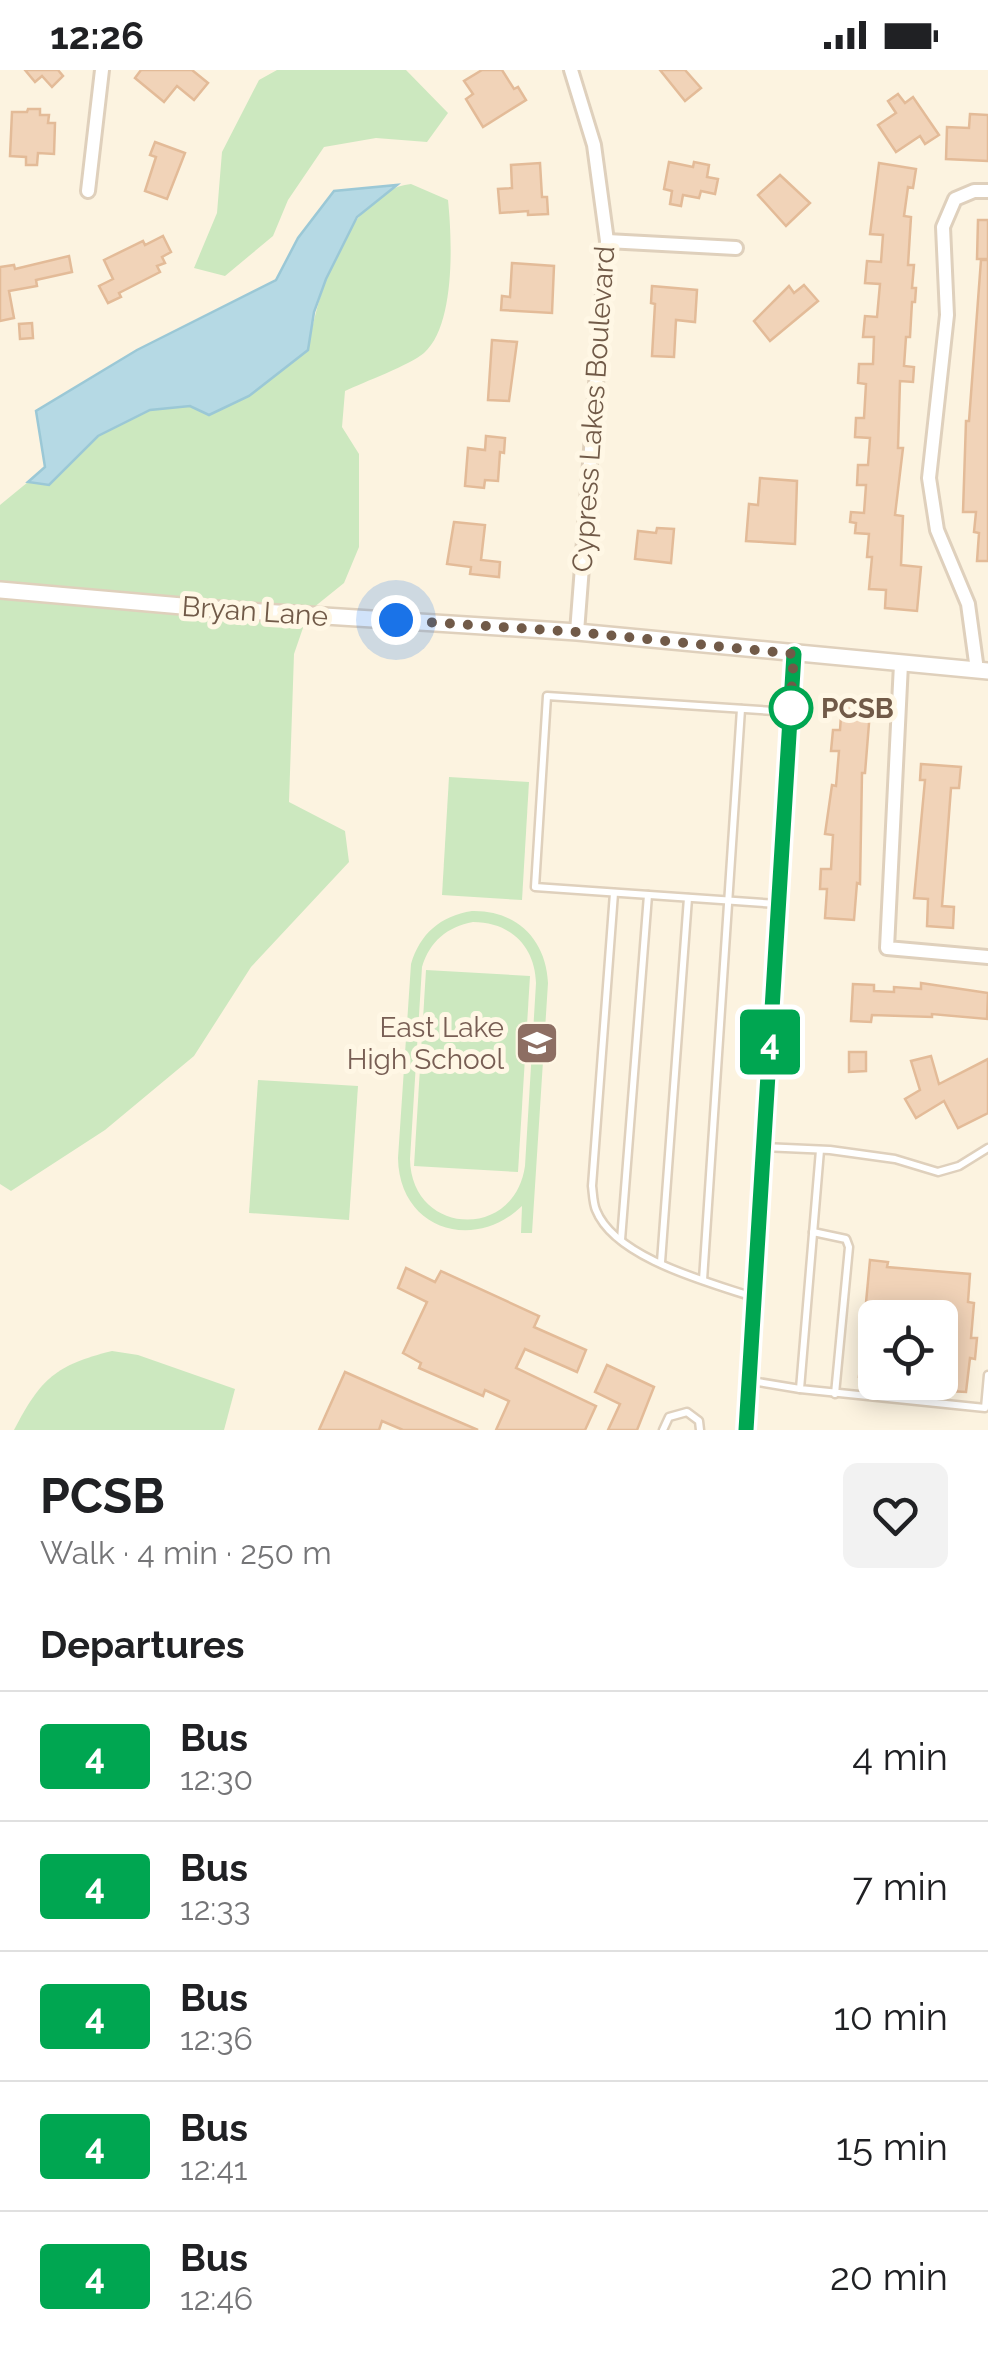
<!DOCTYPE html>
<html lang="en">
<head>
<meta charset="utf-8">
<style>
  :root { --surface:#fff; --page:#f2f2f2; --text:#202124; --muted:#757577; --line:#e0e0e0 }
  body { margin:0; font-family:Raleway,sans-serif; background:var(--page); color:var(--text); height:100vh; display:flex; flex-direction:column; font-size:38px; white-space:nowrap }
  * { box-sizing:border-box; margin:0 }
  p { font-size:32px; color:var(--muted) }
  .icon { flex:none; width:55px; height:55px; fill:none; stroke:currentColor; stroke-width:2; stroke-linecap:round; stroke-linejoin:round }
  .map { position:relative; height:1360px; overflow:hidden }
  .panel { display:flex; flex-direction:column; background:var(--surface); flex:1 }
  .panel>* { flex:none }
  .badge { padding:0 20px; border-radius:8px; font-size:35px; line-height:65px }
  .fabs { position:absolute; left:858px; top:1230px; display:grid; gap:20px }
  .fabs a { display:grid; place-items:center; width:100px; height:100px; border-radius:15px; background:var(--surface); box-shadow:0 5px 25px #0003; font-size:50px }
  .you { position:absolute; width:50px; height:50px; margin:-25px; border:8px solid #fff; border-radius:50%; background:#1a73e8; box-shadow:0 0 0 15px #1a73e833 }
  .map>.badge { position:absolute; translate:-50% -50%; box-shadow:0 0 0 5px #fff }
  h2 { padding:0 40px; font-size:38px; line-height:90px }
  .round { display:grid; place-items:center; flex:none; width:105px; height:105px; border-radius:15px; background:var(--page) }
  .overview { display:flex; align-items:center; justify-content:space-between; height:170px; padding:0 40px }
  h1 { font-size:48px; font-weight:700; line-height:75px }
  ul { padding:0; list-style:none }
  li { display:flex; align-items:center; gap:30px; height:130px; padding:0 40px; border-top:2px solid var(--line) }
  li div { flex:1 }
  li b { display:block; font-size:38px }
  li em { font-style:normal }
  li .badge { min-width:110px; font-weight:700; text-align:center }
  .status { display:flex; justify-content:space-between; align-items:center; height:70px; padding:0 50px; background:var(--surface); direction:ltr }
  .status svg { height:28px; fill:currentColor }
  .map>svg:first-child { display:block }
</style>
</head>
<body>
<div class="status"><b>12:26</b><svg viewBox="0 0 49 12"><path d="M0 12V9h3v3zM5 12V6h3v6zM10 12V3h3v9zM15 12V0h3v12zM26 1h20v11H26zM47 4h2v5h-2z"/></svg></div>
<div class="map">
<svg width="988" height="1360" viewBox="0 0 988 1360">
  <rect width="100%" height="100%" fill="#fcf3e0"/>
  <g fill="#cce8bf" fill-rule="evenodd">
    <polygon points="277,0 406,0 448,43 427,72 376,68 324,77 288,130 273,166 225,206 194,198 217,143 222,82 259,10"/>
    <path d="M411,114L448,130C452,168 456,255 424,283C410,295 364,312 345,321L342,357L359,384V477L344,513L313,538L0,513V435L28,412L50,414L98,366L150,340L190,336L308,280C316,228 348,120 411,114Z"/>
    <polygon points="0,528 305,552 294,584 289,732 345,761 349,792 251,897 194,986 105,1060 11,1121 0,1114"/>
    <polygon points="449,707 529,712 522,830 442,825"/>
    <path d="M472,841C516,840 546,869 548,913L532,1163H521L522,1136C473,1183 399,1159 398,1088L411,894C420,864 440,846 472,841ZM473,852C510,852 535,876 536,913L525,1096C514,1172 411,1165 410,1089L422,897C430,871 447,857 473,852Z"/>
    <polygon points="426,900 530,906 518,1102 414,1096"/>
    <polygon points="258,1010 358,1016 349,1150 249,1143"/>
    <path d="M112,1281L138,1285L235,1319L224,1360H14C41,1308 56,1295 112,1281Z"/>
  </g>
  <polygon fill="#b5d9e4" stroke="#9bc8d6" stroke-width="2.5" points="397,115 357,147 326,209 314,242 308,280 249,326 209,345 190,336 150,340 98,366 49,415 28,412 45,397 36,341 137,280 276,210 298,168 334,121"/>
  <g fill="#f1d3b8" stroke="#e3bb98" stroke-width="2.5">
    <polygon points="25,0 58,0 63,6 52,17 42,6 35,12"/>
    <polygon points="141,0 192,0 208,13 194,30 177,16 164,32 135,8"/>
    <polygon points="482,0 502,0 514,19 518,17 526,30 483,57 466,29 473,24 464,11"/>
    <polygon points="660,0 685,0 701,18 685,31"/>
    <polygon points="898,24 905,33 913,27 939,65 925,74 920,66 896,82 878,55 896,43 888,31"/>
    <polygon points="28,39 40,39 40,45 49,45 48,53 55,53 54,84 38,83 37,95 26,95 26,87 10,86 12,42 27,42"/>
    <polygon points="970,44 988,45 988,91 946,89 947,57 969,58"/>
    <polygon points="155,72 185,83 167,129 145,121 156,87 150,85"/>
    <polygon points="669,92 693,97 694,92 709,95 707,107 718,109 715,124 701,121 699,128 683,125 681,136 670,134 672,121 664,119"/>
    <polygon points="540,93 542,127 547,127 548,144 528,145 528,141 500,143 498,119 512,118 511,95"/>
    <polygon points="879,93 916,99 913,118 908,117 904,146 911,147 908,195 914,195 912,218 916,218 915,232 912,232 910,267 906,267 904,296 914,297 913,312 900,311 898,378 903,378 895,445 903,446 901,495 921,497 917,541 885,538 886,520 869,519 872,487 867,487 869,464 855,463 856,453 850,452 851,442 864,443 866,415 857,415 858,395 868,395 870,368 855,367 856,348 864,348 866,314 858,313 859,294 873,294 874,267 863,267 865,246 877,247 880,214 865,213 867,191 881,192 883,165 870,164"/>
    <polygon points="780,105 810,133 786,156 758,125"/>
    <polygon points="978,150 988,150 988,189 977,189"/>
    <polygon points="163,166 171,182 162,187 165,193 157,196 160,202 119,223 121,227 108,233 99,216 113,209 104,190 143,171 145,175"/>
    <polygon points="69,186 72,202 36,210 37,216 9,221 14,248 0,251 0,197 14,195 15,199"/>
    <polygon points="981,190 988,190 988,491 977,491 979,463 974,462 976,442 963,442 966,351 969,351"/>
    <polygon points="512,193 554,196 552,243 501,240 502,226 510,227"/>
    <polygon points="804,215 818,231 770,271 754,251 789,216 794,223"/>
    <polygon points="652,216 697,220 695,252 676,250 674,287 652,286 655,234 651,233"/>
    <polygon points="32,253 33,268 20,269 19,254"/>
    <polygon points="492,270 517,272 509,331 488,330"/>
    <polygon points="486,366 505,368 504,383 500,382 498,411 485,410 484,418 465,416 468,378 485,380"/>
    <polygon points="760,408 797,411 795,474 746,471 749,434 758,435"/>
    <polygon points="454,452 485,455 481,490 500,492 499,507 470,504 471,497 447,494"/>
    <polygon points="657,458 674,459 671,493 635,489 638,461 656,463"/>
    <polygon points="842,631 865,633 864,640 870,641 865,703 862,703 860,814 857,813 854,850 825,848 827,819 820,819 821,799 831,799 833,765 825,764 832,715 836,716 839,681 831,681 833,660 840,660"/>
    <polygon points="921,694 961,697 959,718 951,718 942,836 954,837 953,858 927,856 928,829 914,828 925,710 920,710"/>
    <polygon points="921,913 988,923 987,949 932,944 932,947 872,945 871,952 851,951 853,914 874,915 874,921 894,922 894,917 921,919"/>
    <polygon points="849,982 866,982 866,1001 849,1002"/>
    <polygon points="931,986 939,1014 988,989 988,1043 958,1058 944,1031 916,1048 905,1029 920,1020 911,991"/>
    <polygon points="870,1190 888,1192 887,1197 970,1204 968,1232 974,1233 971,1268 977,1268 975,1289 970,1288 966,1322 948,1321 948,1315 940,1314 940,1248 875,1248 875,1309 859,1307"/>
    <polygon points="406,1198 435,1212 441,1201 539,1246 534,1257 586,1280 577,1302 525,1279 516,1298 596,1336 585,1360 496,1360 509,1331 485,1320 483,1326 419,1298 421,1293 403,1283 427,1232 398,1218"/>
    <polygon points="607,1295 654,1317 637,1360 608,1360 620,1334 595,1322"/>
    <polygon points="345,1302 415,1333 478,1360 403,1360 382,1351 379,1360 319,1360"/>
  </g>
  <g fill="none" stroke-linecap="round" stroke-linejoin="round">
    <g stroke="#dfd0bc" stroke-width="11">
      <g id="service">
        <path d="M614,823L592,1116C593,1123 593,1133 596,1140C615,1188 708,1212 753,1227"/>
        <polyline points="777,834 535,817 547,626 790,642"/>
        <polyline points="763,1077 830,1080 895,1089 938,1102 959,1096 988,1078"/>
        <polyline points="820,1080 800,1319 985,1338 988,1305"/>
        <polyline points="813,1162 846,1169 849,1177 835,1324"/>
        <polyline points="621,1170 648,825"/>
        <polyline points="661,1192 688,828"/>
        <polyline points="703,1210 741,639"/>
        <polyline points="752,1311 800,1319"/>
        <polyline points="663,1360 669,1347 687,1342 699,1351 700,1360"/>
      </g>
    </g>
    <g stroke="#dfd0bc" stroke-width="18">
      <g id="minor">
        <polyline points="571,0 594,75 607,171 577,562"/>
        <polyline points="88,121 102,0"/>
        <polyline points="607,171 736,178"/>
        <polyline points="901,594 887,878 988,887"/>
        <polyline points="977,600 968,534 937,460 929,408 947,245 943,157 955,129 974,121 988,121"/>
      </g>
    </g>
    <g stroke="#dfd0bc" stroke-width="20">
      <g id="tertiary">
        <polyline points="0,520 216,539 577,562 988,601"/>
        <polyline points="746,1360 794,584"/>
      </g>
    </g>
    <use href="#service" stroke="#fff" stroke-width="6"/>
    <use href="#minor" stroke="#fff" stroke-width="12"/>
    <use href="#tertiary" stroke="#fff" stroke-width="15"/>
  </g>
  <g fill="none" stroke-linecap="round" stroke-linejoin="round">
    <g stroke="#fff" stroke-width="22">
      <polyline id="line" points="746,1360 794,584"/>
    </g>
    <use href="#line" stroke="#00a651" stroke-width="15"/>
    <polyline stroke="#715a48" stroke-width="10" stroke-dasharray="0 18" points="396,550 577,562 794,584 790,642 791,638"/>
  </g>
  <defs>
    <g id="school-square" transform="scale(2.25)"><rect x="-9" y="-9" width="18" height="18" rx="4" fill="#8d6e63" stroke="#fff7e5"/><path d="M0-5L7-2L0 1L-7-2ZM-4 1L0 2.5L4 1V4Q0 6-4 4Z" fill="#fff"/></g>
  </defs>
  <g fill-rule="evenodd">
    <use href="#school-square" x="537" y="973"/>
  </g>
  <circle fill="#fff" stroke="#00a651" stroke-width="5" cx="791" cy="638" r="20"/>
  <g text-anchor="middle" stroke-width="10" stroke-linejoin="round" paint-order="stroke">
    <g font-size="28" fill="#715a48" stroke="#fff7e5">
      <text transform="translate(593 339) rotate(-86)" y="10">Cypress Lakes Boulevard</text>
      <text transform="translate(255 541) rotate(4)" y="10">Bryan Lane</text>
    </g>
    <g font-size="28" font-weight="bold" fill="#715a48" stroke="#fff7e5" text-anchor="start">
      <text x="821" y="648">PCSB</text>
    </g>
    <g font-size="28" fill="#785e54" stroke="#fff7e5" text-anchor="end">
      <text x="504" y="967">East Lake<tspan x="504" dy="32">High School</tspan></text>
    </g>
  </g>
</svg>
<div class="fabs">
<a><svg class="icon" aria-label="locate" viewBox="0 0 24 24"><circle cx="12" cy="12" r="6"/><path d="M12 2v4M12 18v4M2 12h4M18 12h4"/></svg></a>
</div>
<div class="you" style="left:396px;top:550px"></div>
<b class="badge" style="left:770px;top:972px;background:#00a651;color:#fff">4</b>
</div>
<section class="panel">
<div class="overview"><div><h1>PCSB</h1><p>Walk · 4 min · 250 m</p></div><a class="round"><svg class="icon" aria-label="heart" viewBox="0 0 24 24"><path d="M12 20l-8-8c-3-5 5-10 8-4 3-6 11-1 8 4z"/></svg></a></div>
<h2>Departures</h2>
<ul>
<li><span class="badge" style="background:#00a651;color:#fff">4</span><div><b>Bus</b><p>12:30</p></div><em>4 min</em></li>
<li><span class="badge" style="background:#00a651;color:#fff">4</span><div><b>Bus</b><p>12:33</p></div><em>7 min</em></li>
<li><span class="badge" style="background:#00a651;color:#fff">4</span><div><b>Bus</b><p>12:36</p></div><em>10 min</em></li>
<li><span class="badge" style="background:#00a651;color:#fff">4</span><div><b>Bus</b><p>12:41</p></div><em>15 min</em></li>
<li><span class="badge" style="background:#00a651;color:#fff">4</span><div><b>Bus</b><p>12:46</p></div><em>20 min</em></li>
</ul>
</section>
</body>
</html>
